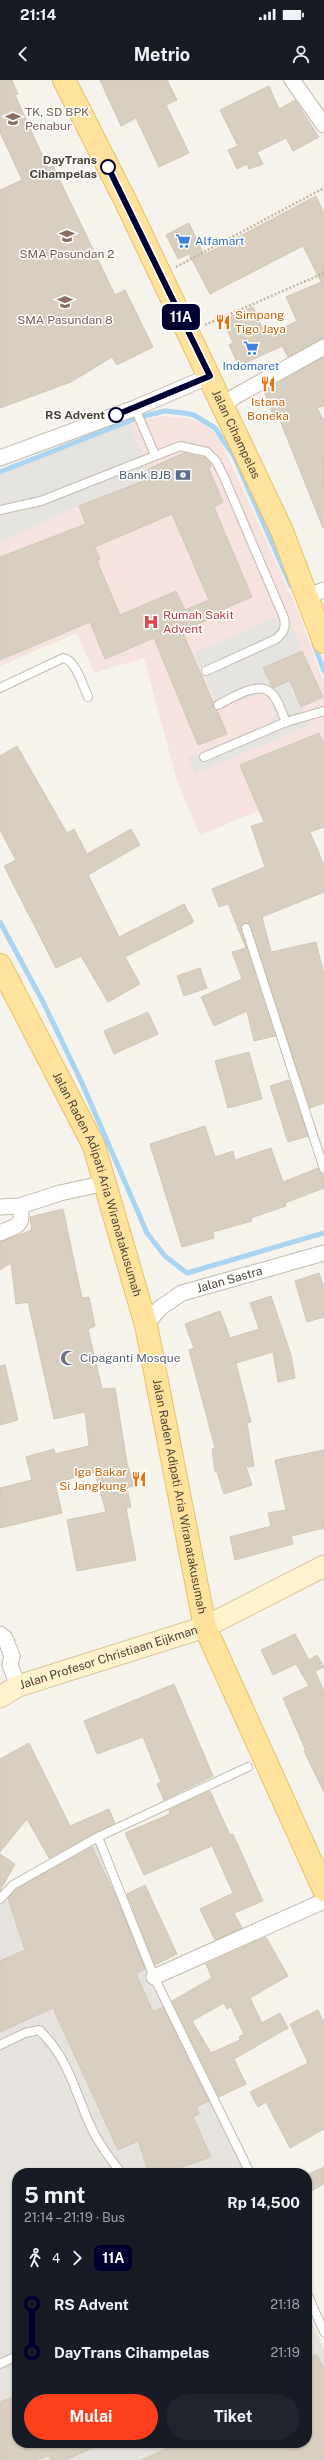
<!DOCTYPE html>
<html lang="id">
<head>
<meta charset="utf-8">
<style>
  :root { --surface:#171b24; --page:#20242c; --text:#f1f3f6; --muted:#9ea1a6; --accent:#fc3f1d }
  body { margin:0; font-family:"Public Sans",sans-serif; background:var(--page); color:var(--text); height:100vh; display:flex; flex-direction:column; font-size:15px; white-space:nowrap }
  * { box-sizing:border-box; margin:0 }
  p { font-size:13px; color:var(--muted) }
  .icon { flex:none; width:22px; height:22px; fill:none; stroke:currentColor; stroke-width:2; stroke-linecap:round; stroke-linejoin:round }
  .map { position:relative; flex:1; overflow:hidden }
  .side { position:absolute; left:12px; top:2088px; width:300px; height:280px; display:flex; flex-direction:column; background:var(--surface); border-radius:16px; box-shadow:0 1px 3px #0004 }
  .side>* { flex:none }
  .badge { padding:0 8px; border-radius:6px; font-size:14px; line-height:26px }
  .map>.badge { position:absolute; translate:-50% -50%; box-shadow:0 0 0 2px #fff }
  .legs { display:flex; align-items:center; gap:6px; height:44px; padding:0 12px; font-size:13px }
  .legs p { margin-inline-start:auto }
  .overview { display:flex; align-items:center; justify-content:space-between; height:68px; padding:0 12px }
  h1 { font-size:22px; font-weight:700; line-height:30px }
  .primary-button { display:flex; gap:8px; margin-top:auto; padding:8px 12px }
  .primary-button a { flex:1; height:46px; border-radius:24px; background:var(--accent); color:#fff; font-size:16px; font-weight:700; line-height:46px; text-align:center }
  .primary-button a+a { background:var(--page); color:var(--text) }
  ul { padding:0 12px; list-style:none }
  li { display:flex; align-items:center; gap:14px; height:48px; font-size:15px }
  li i { display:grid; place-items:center; width:6px; height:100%; margin:0 5px; background:currentColor }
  li i::after { content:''; width:10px; height:10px; margin:-5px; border:3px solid; border-radius:50%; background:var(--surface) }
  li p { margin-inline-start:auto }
  li:first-child i { background:linear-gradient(#0000 50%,currentColor 0) }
  li:last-child i { background:linear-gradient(currentColor 50%,#0000 0) }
  .status { display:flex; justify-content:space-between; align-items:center; height:28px; padding:0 20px; background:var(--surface); direction:ltr }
  .status svg { height:11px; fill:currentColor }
  header { display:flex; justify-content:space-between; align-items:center; height:52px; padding:0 12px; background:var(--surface); font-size:18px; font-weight:700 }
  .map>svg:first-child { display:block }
</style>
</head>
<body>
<div class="status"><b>21:14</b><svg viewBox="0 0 49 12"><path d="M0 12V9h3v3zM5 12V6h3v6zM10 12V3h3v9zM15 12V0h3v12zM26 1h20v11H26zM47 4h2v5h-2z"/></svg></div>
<header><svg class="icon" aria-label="back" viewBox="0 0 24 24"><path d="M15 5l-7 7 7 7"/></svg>Metrio<svg class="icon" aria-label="person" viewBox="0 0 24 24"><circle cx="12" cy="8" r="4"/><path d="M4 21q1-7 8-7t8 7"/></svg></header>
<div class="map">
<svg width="324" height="2380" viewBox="0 0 324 2380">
  <rect width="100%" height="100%" fill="#f6f3ec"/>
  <polygon fill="#e6e2dd" points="95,1758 245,2093 17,2093 17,2363 307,2363 307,2230 324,2268 324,2380 0,2380 0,1816"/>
  <polygon fill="#f6e3e0" points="163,336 189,338 207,346 220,359 298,531 324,603 324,709 273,725 200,755 177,701 144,578 94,593 77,553 0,586 0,395 130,343"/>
  <g fill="#e5e3e0">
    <polygon points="130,343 151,398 79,426 0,462 0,395"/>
    <polygon points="286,533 302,571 264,589 272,608 290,600 309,645 195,694 188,677 271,643 274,635 272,622 262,613 219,628 194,573"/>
  </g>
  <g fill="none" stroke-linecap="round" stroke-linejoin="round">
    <g stroke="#a9d4f2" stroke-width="5">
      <polyline points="140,337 165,331 184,333 194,335 215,348 234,376 291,506"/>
      <polyline points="0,392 137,338"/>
      <polyline points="314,564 324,591"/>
      <polyline points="0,842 43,922 82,1003 147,1153 165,1176 187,1193 324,1153"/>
    </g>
  </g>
  <g fill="#d8cfc1" stroke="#d3c7b4" fill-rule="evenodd">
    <polygon points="0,0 12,0 18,14 15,15 48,88 53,86 115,215 125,210 153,267 117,285 112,277 71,302 0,328 0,110 22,100 0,52"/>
    <polygon points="100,0 167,0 177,20 166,25 189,73 159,87 136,38 121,46"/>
    <polygon points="269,6 279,29 295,20 319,57 293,71 286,58 257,72 263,84 249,89 247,84 237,89 228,70 238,66 220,30"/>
    <polygon points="316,116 324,133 324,258 288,277 282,266 239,286 229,265 233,263 223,240 253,227 266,256 297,241 286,217 321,202 303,166 210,214 189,174 178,179 166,155 189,143 204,175"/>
    <polygon points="324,277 324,326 317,328 324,341 323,448 277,333 273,335 264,311"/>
    <path d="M184,373L205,378L211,385L209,389L223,422L214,427L252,517L212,534L214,537L182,551L213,622V627L217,630L227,654L198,665L154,558L105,579L90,542L0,580V477L86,444L79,426L151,398L148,389ZM172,434L209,520L185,530L176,511L120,535L97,481L100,479L95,467Z"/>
    <polygon points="302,571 323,617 301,627 290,600 273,608 263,588"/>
    <polygon points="319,653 324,665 324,747 310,752 324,785 324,812 262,837 271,872 316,862 324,895 324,1023 310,1028 249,844 242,844 241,850 275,956 254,961 247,931 214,946 201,917 242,899 232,872 246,868 228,824 219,827 212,809 265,787 251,746 264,742 240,685"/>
    <polygon points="17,666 67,753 74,749 87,774 131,749 140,765 88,795 119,857 184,824 194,842 125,877 140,904 108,922 81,876 56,888 4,786 16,780 0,750 0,676"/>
    <polygon points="200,888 207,908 184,916 177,896"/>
    <polygon points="148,932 158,954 114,974 104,951"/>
    <polygon points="249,972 262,1019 228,1028 215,981"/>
    <polygon points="289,1000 308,1056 288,1062 270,1006"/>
    <polygon points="205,1046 215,1077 233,1071 235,1080 271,1068 283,1102 318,1088 324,1097 324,1108 285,1123 286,1126 251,1138 252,1141 213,1152 214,1158 182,1167 150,1064"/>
    <polygon points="63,1129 82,1218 89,1217 95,1246 88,1249 102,1309 115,1308 127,1383 134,1406 127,1408 131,1427 126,1428 136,1480 77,1491 67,1440 106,1432 95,1392 55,1403 62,1433 0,1448 0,1408 32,1400 26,1377 54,1369 55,1374 89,1366 85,1332 54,1339 28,1222 16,1224 11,1183 0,1190 0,1162 32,1150 30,1137"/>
    <polygon points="319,1193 324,1208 324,1237 307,1242 295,1201"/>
    <polygon points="271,1216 291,1275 295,1298 278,1302 273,1272 236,1283 251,1342 247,1343 254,1386 246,1387 252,1405 224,1414 217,1392 215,1392 212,1369 215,1368 189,1270 194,1268 185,1244 220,1231 230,1258 259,1249 250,1223"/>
    <polygon points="5,1285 18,1340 0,1345 0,1286"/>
    <polygon points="324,1370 324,1448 291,1456 293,1464 235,1480 230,1457 271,1446 268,1433 286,1430 275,1380"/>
    <polygon points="295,1554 309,1580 317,1575 324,1587 315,1591 324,1611 324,1712 304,1671 306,1671 283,1618 309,1606 296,1584 273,1595 261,1570"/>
    <polygon points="174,1604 213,1696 164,1720 157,1704 161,1702 143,1657 97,1674 84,1641"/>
    <polygon points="29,1663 70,1746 109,1729 115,1743 49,1778 27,1739 0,1772 0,1679"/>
    <polygon points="210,1711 230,1755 233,1754 263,1821 234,1833 242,1848 215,1860 200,1829 233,1813 212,1766 144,1795 125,1753 170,1734 169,1730"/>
    <polygon points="92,1767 117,1819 145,1889 136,1894 153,1932 163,1927 209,2021 196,2027 199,2034 193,2037 211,2077 165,2093 149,2093 138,2061 118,2070 53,1928 0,1952 0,1881 25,1870 8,1818 16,1809"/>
    <polygon points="0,1774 15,1784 0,1811"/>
    <polygon points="145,1805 177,1874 155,1885 127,1814"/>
    <path d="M266,1857L288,1896L250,1918L262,1943L280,1933L288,1948L234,1979L246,2004L219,2017L172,1921L212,1898L206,1884ZM224,1923L227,1929L231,1927L244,1954L239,1957L240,1960L211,1973L192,1941Z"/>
    <polygon points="318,1930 324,1943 324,2049 290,2068 266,2022 258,2027 250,2012 308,1983 290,1944"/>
    <polygon points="324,2087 324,2104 307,2113 307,2095"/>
    <polygon points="316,2274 324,2288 324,2380 142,2380 179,2363 307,2363 307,2279"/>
    <polygon points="17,2315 17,2363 103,2363 66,2380 51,2380 49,2375 37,2380 0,2380 0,2322"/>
  </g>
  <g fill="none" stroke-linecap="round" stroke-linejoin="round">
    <g stroke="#c2bbae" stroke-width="10">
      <g id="lane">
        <polyline points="135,328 155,375"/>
        <path d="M0,430L41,421L180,366L207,372L216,381L224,397L284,538C286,548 284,552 276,559L206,591"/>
        <path d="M0,608L63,578C76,580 83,606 88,617"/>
        <path d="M218,625C230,619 257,601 270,612C278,618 282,633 286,642"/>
        <polyline points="204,677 286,642 324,631"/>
        <polyline points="246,848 324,1089"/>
        <polyline points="98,1757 154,1897 250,2093"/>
        <polyline points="0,1819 13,1805 98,1757 248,1687"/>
        <path d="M0,1965L25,1953L39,1950C72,1981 75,2017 95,2055C102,2068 112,2081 121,2093"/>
        <polyline points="307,2213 324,2252"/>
        <polyline points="0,2284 17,2276"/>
      </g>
    </g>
    <g stroke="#c2bbae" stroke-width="17">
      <g id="street">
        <polyline points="292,0 324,45"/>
        <polyline points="223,326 234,317 324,267"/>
        <polyline points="0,378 135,328 210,296"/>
        <polyline points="308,516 324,510"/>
        <polyline points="0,1127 20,1126 60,1113 106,1103"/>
        <path d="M0,1153C17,1145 24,1147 20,1126"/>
        <path id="s1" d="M146,1245L160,1228L182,1213L324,1173"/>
        <polyline points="0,1554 5,1558 12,1576 10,1585 18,1606"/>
        <polyline points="154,1897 324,1821"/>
      </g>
    </g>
    <g stroke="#d6c79b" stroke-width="23">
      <g id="secondary">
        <path id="s2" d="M0,1617L18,1606L205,1547L324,1486"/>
      </g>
    </g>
    <g stroke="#e6c16a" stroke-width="24">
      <g id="primary">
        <path id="s3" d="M64,0L126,122L282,451L324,562"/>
        <path id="s4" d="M0,885L94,1066L146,1245L205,1547L324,1810"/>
      </g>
    </g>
    <g stroke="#c4b79f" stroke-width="2.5" stroke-dasharray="2 2" stroke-linecap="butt">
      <polyline points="176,187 324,108"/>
      <polyline points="205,245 324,193"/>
    </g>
    <use href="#lane" stroke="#fff" stroke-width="8"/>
    <use href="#street" stroke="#fff" stroke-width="15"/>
    <use href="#secondary" stroke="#fff3cd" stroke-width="21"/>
    <use href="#primary" stroke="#ffe39c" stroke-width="22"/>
  </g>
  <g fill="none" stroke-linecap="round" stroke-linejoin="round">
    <g stroke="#fff" stroke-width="9">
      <polyline id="line-1" points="108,87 210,296 116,335"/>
    </g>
    <use href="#line-1" stroke="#000030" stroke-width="6"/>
  </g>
  <defs>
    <g id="school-bare" transform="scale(1.2)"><path d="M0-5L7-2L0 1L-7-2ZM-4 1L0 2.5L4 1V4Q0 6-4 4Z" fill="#8d6e63" stroke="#fff" stroke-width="2.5" paint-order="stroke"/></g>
    <g id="supermarket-bare" transform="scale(1.2)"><path d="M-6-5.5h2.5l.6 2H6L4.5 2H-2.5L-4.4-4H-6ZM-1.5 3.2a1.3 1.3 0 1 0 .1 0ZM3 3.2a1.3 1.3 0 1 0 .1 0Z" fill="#3f7fe0" stroke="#fff" stroke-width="2.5" paint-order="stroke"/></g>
    <g id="restaurant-bare" transform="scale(1.2)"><path d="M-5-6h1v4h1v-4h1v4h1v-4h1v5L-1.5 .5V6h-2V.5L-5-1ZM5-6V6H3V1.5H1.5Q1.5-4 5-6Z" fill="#e8710a" stroke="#fff" stroke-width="2.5" paint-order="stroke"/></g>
    <g id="bank-bare" transform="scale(1.2)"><path d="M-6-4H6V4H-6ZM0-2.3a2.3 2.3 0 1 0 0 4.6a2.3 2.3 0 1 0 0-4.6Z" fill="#5c6f8a" stroke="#fff" stroke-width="2.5" paint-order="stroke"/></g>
    <g id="hospital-bare" transform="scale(1.2)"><path d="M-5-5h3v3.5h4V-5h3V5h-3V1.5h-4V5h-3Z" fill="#e0444e" stroke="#fff" stroke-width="2.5" paint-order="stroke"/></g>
    <g id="mosque-bare" transform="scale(1.2)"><path d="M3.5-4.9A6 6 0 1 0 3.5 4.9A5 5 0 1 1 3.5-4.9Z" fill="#6b7280" stroke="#fff" stroke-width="2.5" paint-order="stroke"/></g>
  </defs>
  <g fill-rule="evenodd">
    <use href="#school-bare" x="13" y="39"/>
    <use href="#school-bare" x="67" y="156"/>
    <use href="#supermarket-bare" x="183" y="161"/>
    <use href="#school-bare" x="65" y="222"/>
    <use href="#restaurant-bare" x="223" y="242"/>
    <use href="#supermarket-bare" x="251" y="268"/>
    <use href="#restaurant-bare" x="268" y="304"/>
    <use href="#bank-bare" x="183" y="395"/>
    <use href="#hospital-bare" x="151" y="542"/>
    <use href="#mosque-bare" x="68" y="1278"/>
    <use href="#restaurant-bare" x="139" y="1399"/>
  </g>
  <g fill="#fff" stroke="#000030" stroke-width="2">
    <circle cx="108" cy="87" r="7"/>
    <circle cx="116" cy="335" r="7"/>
  </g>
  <g text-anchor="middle" stroke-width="3" stroke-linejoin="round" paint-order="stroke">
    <g font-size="12" fill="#785e54" stroke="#fff">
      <text x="25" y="36" text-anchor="start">TK, SD BPK<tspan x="25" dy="14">Penabur</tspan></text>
      <text x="67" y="178">SMA Pasundan 2</text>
      <text x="65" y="244">SMA Pasundan 8</text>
    </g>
    <g font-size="12" font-weight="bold" fill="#4b4439" stroke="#fff" text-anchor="end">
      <text x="97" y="84">DayTrans<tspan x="97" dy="14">Cihampelas</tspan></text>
      <text x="105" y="339">RS Advent</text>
    </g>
    <g font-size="12" fill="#366cbe" stroke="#fff" text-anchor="start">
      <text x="195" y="165">Alfamart</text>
      <text x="251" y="290" text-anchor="middle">Indomaret</text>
    </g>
    <g font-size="12" fill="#c56008" stroke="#fff" text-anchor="start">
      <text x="235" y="239">Simpang<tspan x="235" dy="14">Tigo Jaya</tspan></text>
      <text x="268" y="326" text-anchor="middle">Istana<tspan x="268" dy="14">Boneka</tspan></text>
      <text x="127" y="1396" text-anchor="end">Iga Bakar<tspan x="127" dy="14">Si Jangkung</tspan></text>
    </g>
    <g font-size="12" fill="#4b4439" stroke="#fff">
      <text dy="4" stroke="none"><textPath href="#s3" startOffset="394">Jalan Cihampelas</textPath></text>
      <text dy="4" stroke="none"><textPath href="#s4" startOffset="241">Jalan Raden Adipati Aria Wiranatakusumah</textPath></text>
      <text dy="4" stroke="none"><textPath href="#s1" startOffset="98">Jalan Sastra</textPath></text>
      <text dy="4" stroke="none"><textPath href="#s4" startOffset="565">Jalan Raden Adipati Aria Wiranatakusumah</textPath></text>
      <text dy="4" stroke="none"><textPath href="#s2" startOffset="116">Jalan Profesor Christiaan Eijkman</textPath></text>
    </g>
    <g font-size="12" fill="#4e5e75" stroke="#fff" text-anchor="end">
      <text x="171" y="399">Bank BJB</text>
    </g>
    <g font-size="12" fill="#be3a42" stroke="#fff" text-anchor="start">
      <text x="163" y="539">Rumah Sakit<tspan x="163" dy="14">Advent</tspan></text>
    </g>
    <g font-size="12" fill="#5b616d" stroke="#fff" text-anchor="start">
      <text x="80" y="1282">Cipaganti Mosque</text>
    </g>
  </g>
</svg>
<b class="badge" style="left:181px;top:237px;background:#000030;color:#fff">11A</b>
<section class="side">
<div class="overview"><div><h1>5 mnt</h1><p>21:14 – 21:19 · Bus</p></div><b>Rp 14,500</b></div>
<div class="legs"><svg class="icon" aria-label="walk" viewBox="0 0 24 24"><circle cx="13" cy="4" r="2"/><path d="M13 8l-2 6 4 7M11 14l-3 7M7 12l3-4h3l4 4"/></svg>4<svg class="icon" aria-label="forward" viewBox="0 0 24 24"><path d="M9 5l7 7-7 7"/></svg><b class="badge" style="background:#000030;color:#fff">11A</b></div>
<ul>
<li><i style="color:#000030"></i><b>RS Advent</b><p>21:18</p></li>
<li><i style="color:#000030"></i><b>DayTrans Cihampelas</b><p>21:19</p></li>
</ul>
<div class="primary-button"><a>Mulai</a><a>Tiket</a></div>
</section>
</div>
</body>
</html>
